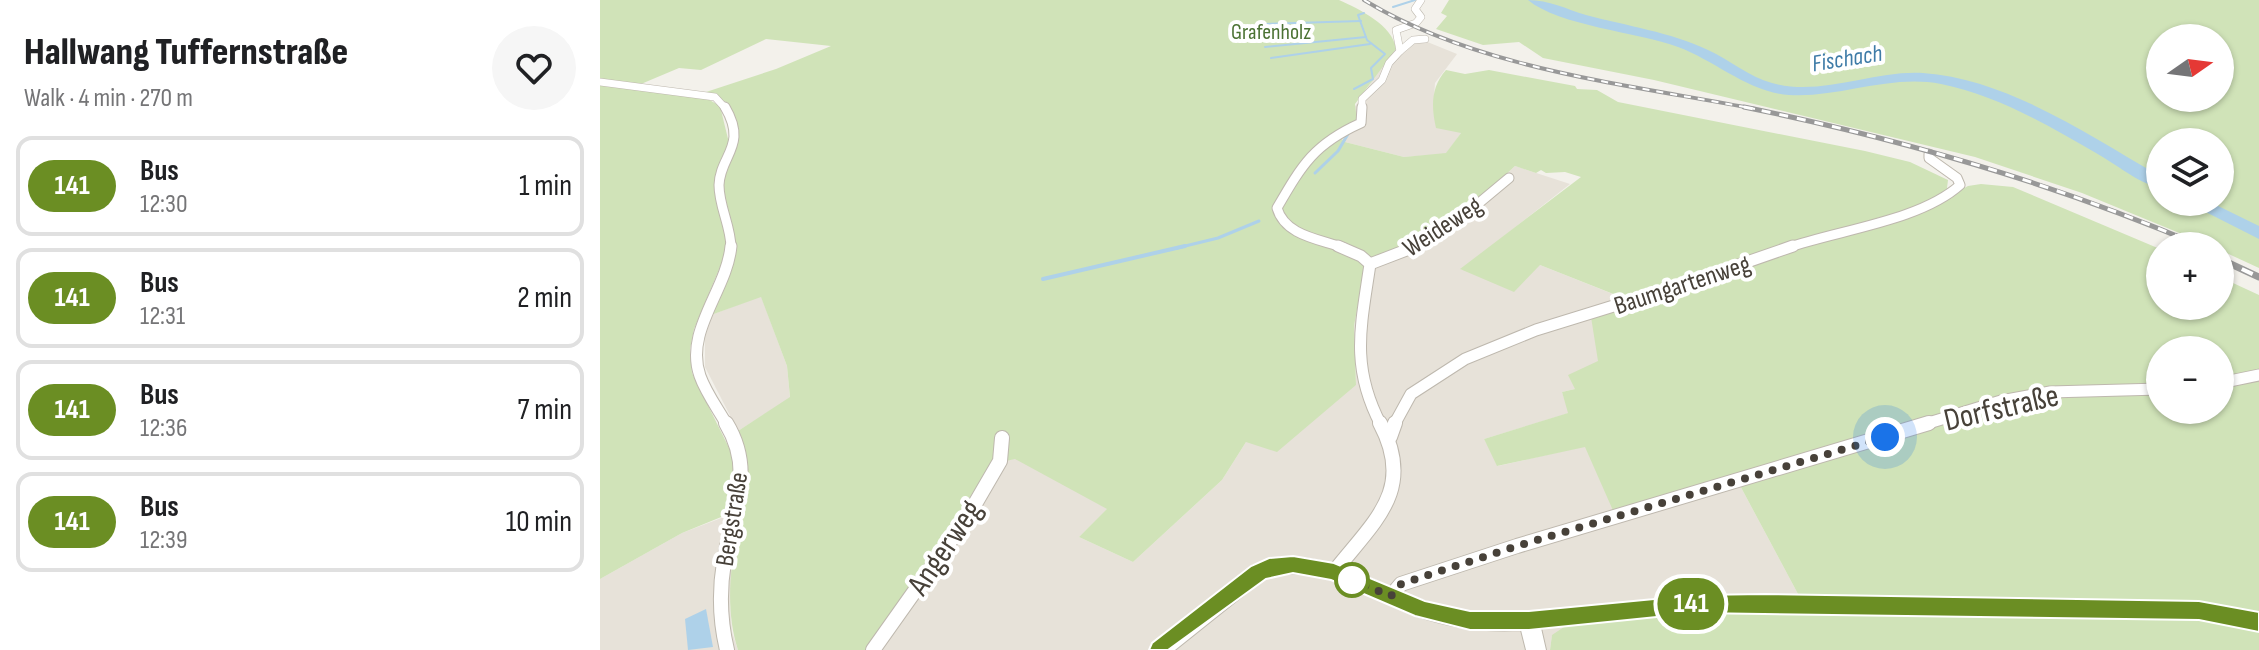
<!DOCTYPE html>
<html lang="en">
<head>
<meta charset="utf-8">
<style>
  :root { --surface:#fff; --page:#f6f6f6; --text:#202124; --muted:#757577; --line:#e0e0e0 }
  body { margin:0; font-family:"Sofia Sans Condensed",sans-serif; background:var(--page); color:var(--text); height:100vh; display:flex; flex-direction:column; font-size:30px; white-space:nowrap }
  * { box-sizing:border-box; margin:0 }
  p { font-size:26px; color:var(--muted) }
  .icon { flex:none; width:44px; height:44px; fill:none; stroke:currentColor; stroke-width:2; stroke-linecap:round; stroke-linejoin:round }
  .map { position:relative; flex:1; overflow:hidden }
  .drawer { display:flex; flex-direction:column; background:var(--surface); width:600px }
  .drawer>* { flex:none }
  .badge { padding:0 16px; border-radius:26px; font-size:28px; line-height:52px }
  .needle { width:52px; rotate:76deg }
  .fabs { position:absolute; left:1546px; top:24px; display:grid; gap:16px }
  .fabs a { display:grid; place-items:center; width:88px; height:88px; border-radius:50%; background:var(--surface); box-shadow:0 2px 6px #0004; font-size:40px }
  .you { position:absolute; width:40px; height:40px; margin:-20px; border:6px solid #fff; border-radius:50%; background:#1a73e8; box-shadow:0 0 0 12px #1a73e833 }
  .map>.badge { position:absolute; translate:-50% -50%; box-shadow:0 0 0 4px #fff }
  .round { display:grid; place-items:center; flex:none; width:84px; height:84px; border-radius:42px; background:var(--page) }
  .headline { display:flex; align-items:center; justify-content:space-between; height:136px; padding:0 24px }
  h1 { font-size:38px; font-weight:800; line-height:60px }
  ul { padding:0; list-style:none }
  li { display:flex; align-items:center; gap:24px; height:100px; margin:0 16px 12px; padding:0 8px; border:4px solid var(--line); border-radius:16px }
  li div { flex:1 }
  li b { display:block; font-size:30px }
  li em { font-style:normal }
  li .badge { min-width:88px; font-weight:700; text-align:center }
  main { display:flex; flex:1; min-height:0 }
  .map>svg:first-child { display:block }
</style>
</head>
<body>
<main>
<section class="drawer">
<div class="headline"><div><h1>Hallwang Tuffernstraße</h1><p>Walk · 4 min · 270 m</p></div><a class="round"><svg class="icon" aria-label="heart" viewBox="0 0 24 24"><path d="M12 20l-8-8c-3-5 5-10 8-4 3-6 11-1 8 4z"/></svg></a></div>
<ul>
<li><span class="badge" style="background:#6b8e23;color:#fff">141</span><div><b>Bus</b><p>12:30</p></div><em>1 min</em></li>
<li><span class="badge" style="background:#6b8e23;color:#fff">141</span><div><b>Bus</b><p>12:31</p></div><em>2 min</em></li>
<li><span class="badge" style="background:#6b8e23;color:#fff">141</span><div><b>Bus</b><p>12:36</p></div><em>7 min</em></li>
<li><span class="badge" style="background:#6b8e23;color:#fff">141</span><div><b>Bus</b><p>12:39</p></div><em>10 min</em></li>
</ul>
</section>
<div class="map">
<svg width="1659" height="650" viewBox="0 0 1659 650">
  <rect width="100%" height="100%" fill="#f3f1eb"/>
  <g fill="#e7e2d9">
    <polygon points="825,41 857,54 835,83 834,96 861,133 846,154 804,157 745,142 737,134 785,61 796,49"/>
    <polygon points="915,166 970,184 861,270 940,265 1033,302 995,327 999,362 975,389 962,392 969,413 884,439 898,466 986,446 1136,478 1206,609 952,635 950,650 268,650 392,464 416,458 508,509 479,537 533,562 622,480 646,442 756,385 754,326 764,271 860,217"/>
    <polygon points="161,296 187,366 190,398 138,431 105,367 105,337 111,315"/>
    <polygon points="145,509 137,536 130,606 132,632 138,650 0,650 0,579 82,533"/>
  </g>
  <g fill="#d0e3b8" fill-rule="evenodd">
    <path d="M0,0H739C759,9 793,25 796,49L755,104L757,122L737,135L745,142L804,157L846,153L861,133L836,128C831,106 831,87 846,70L865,74L889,70L975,86L977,89L997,90L1018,102L1265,151L1310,162L1348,180L1347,188L1355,193L1368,186L1381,184L1413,187L1560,249V306H1620V277L1659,295V650H950L952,635L970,623L1103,609H1206L1136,478L1015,515L985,447L897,466L884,439L968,413L962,392L975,389L968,375L998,361L991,317L1031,301L940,265L914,292L860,269L981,177L965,172L946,173L941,170L936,173L915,166L860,217L764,271L754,326L756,385L677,452L646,442L622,480L533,562L479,537L507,509L415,459L392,464L268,650H138C126,614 129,570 138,533C147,495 154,468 138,431L190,397L187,366L161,297L111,315C119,295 132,271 135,250C137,230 126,213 124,194C121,159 150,142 128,103L106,92L176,69L231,46L166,39L101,70L79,68L41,84L0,79ZM1560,350H1620V410H1560Z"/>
    <path d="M849,0H1659V268L1620,250V246H1611L1482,193L1375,157L1054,80L943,58L919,42L883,45L836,29L847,16L841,13ZM1560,38H1620V98H1560ZM1560,142H1620V202H1560Z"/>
    <polygon points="0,83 106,98 120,106 129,143 114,185 126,240 125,255 94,329 90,349 92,373 131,452 135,466 131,513 82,533 0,579"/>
  </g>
  <polygon fill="#aed1e9" points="106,609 113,647 88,650 85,619"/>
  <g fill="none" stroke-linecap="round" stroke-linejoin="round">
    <g stroke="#aed1e9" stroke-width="2">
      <polyline points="793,7 815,0"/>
      <polyline points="665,24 761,21"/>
      <polyline points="665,47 766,37"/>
      <polyline points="671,58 770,44"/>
      <polyline points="754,89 773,79 771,68 785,54 767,40 758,15 764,13"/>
    </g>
    <g stroke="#aed1e9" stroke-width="3">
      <polyline points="715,173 738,151 748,134"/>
      <polyline points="577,248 618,238 659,221"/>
    </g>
    <polyline stroke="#aed1e9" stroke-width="4" points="443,279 585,246"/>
    <g fill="#aed1e9" fill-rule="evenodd">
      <path d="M928,0C949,0 966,9 986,15C1027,26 1070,32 1108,50C1130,60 1149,77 1172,83C1221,97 1273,70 1323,73C1408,79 1488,135 1560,176V188C1538,183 1516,164 1496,153C1448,125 1396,95 1341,84C1290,74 1240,98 1189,95C1148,92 1116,61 1078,47C1038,32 959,26 928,0Z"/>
      <polygon points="1586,202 1610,202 1659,226 1659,239"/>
    </g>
    <g stroke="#beb8ae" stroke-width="8">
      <g id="minor-far3">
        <polyline points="800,51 813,40 825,39"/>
        <polyline points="0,82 115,97 126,109"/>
        <polyline points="762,109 762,99 782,80 789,63 800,51 796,30 816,23 821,17 815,9 821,0"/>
      </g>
    </g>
    <g stroke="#beb8ae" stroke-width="11">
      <g id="minor-far2">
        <path d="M125,107C148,146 120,155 119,185C119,207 131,226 131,248"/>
        <path d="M744,248C720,239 685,236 677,208C702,165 714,144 761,123L762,107"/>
        <polyline points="813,248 861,218 909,178"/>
        <path d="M1187,248C1238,230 1320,221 1360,185L1357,178L1329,158V154"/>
      </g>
    </g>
    <g stroke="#beb8ae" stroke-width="13">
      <g id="minor-far1">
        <path d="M738,246L761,256L770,264C761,326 750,366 781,425"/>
        <polyline points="770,264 817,246"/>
        <polyline points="1620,383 1659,375"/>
        <path d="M127,425C118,409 106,393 100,376C84,331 127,290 131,246"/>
        <polyline points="794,425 811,394 865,359 936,330 1075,287 1193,246"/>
        <polyline points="1322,425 1401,401 1450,392 1560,389"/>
      </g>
    </g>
    <g stroke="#beb8ae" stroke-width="16">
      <g id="minor">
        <path d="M126,423C156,472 132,511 124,562C119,592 120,621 127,650"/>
        <polyline points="790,437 795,423"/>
        <path d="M734,572C774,521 816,490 780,423"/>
        <polyline points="791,596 801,584 917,546 1329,423"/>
        <polyline points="273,650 368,516 400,461 402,438"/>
      </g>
    </g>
    <g stroke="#beb8ae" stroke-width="2">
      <path id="tertiary" d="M682,557C750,556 798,601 863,611C940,622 1023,598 1101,596L1599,602L1659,613V631L1599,618L1101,612L1053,615L941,628L946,650H926L921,630C886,632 851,628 817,616C767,598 721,560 665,578L575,650H550L553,644L652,566Z"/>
    </g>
    <use href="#minor-far3" stroke="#fff" stroke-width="7"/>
    <use href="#minor-far2" stroke="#fff" stroke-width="9"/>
    <use href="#minor-far1" stroke="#fff" stroke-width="11"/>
    <use href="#minor" stroke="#fff" stroke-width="14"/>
    <use href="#tertiary" fill="#fff" fill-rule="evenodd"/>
    <g stroke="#989898" stroke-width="4">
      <path id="rail-far2" d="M764,0C877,69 1026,84 1155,109"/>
    </g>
    <g stroke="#989898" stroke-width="5">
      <path id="rail-far1" d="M1144,107C1302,139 1453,183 1601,246"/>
    </g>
    <g stroke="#989898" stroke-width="7">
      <polyline id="rail" points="1620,259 1659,277"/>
    </g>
    <use href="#rail-far2" stroke="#fff" stroke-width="2" stroke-dasharray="7" stroke-linecap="butt"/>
    <use href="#rail-far1" stroke="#fff" stroke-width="3" stroke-dasharray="9" stroke-linecap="butt"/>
    <use href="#rail" stroke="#fff" stroke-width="4" stroke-dasharray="12" stroke-linecap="butt"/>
  </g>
  <polygon fill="#6b8e23" stroke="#fff" stroke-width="2" points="693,556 734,563 825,601 870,611 929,611 1096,595 1165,594 1599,601 1659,612 1659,632 1599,620 1096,613 929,630 870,630 815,616 731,580 693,573 666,579 568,650 549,650 552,643 651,566 669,558"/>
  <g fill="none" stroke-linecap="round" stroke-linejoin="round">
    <polyline stroke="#474139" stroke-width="8" stroke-dasharray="0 14.4" points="752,580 791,596 801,584 917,546 1285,437"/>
  </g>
  <circle fill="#fff" stroke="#6b8e23" stroke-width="4" cx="752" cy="580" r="16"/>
  <g text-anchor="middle" stroke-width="8" stroke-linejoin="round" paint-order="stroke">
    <g font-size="22" fill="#4b7233" stroke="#fff">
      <text x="671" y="39">Grafenholz</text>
    </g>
    <g font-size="24" font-style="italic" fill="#3e7ba7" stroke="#fff">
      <text transform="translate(1247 58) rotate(-9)" y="8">Fischach</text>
    </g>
    <g font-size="26" fill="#474139" stroke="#fff">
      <text transform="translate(842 226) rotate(-33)" y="9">Weideweg</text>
      <text transform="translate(1082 284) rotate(-18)" y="9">Baumgartenweg</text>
      <text transform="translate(131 519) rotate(-81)" y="9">Bergstraße</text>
    </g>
    <g font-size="32" fill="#474139" stroke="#fff">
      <text transform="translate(1401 407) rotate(-13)" y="11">Dorfstraße</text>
      <text transform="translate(344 547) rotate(-56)" y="11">Angerweg</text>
    </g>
  </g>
</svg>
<div class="fabs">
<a><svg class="needle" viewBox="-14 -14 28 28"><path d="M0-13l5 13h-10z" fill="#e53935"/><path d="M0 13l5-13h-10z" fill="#757577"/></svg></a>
<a><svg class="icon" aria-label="layers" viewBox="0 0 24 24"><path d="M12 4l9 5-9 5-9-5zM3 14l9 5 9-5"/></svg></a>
<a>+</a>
<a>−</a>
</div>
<div class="you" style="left:1285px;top:437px"></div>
<b class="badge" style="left:1091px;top:604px;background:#6b8e23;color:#fff">141</b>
</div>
</main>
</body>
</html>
